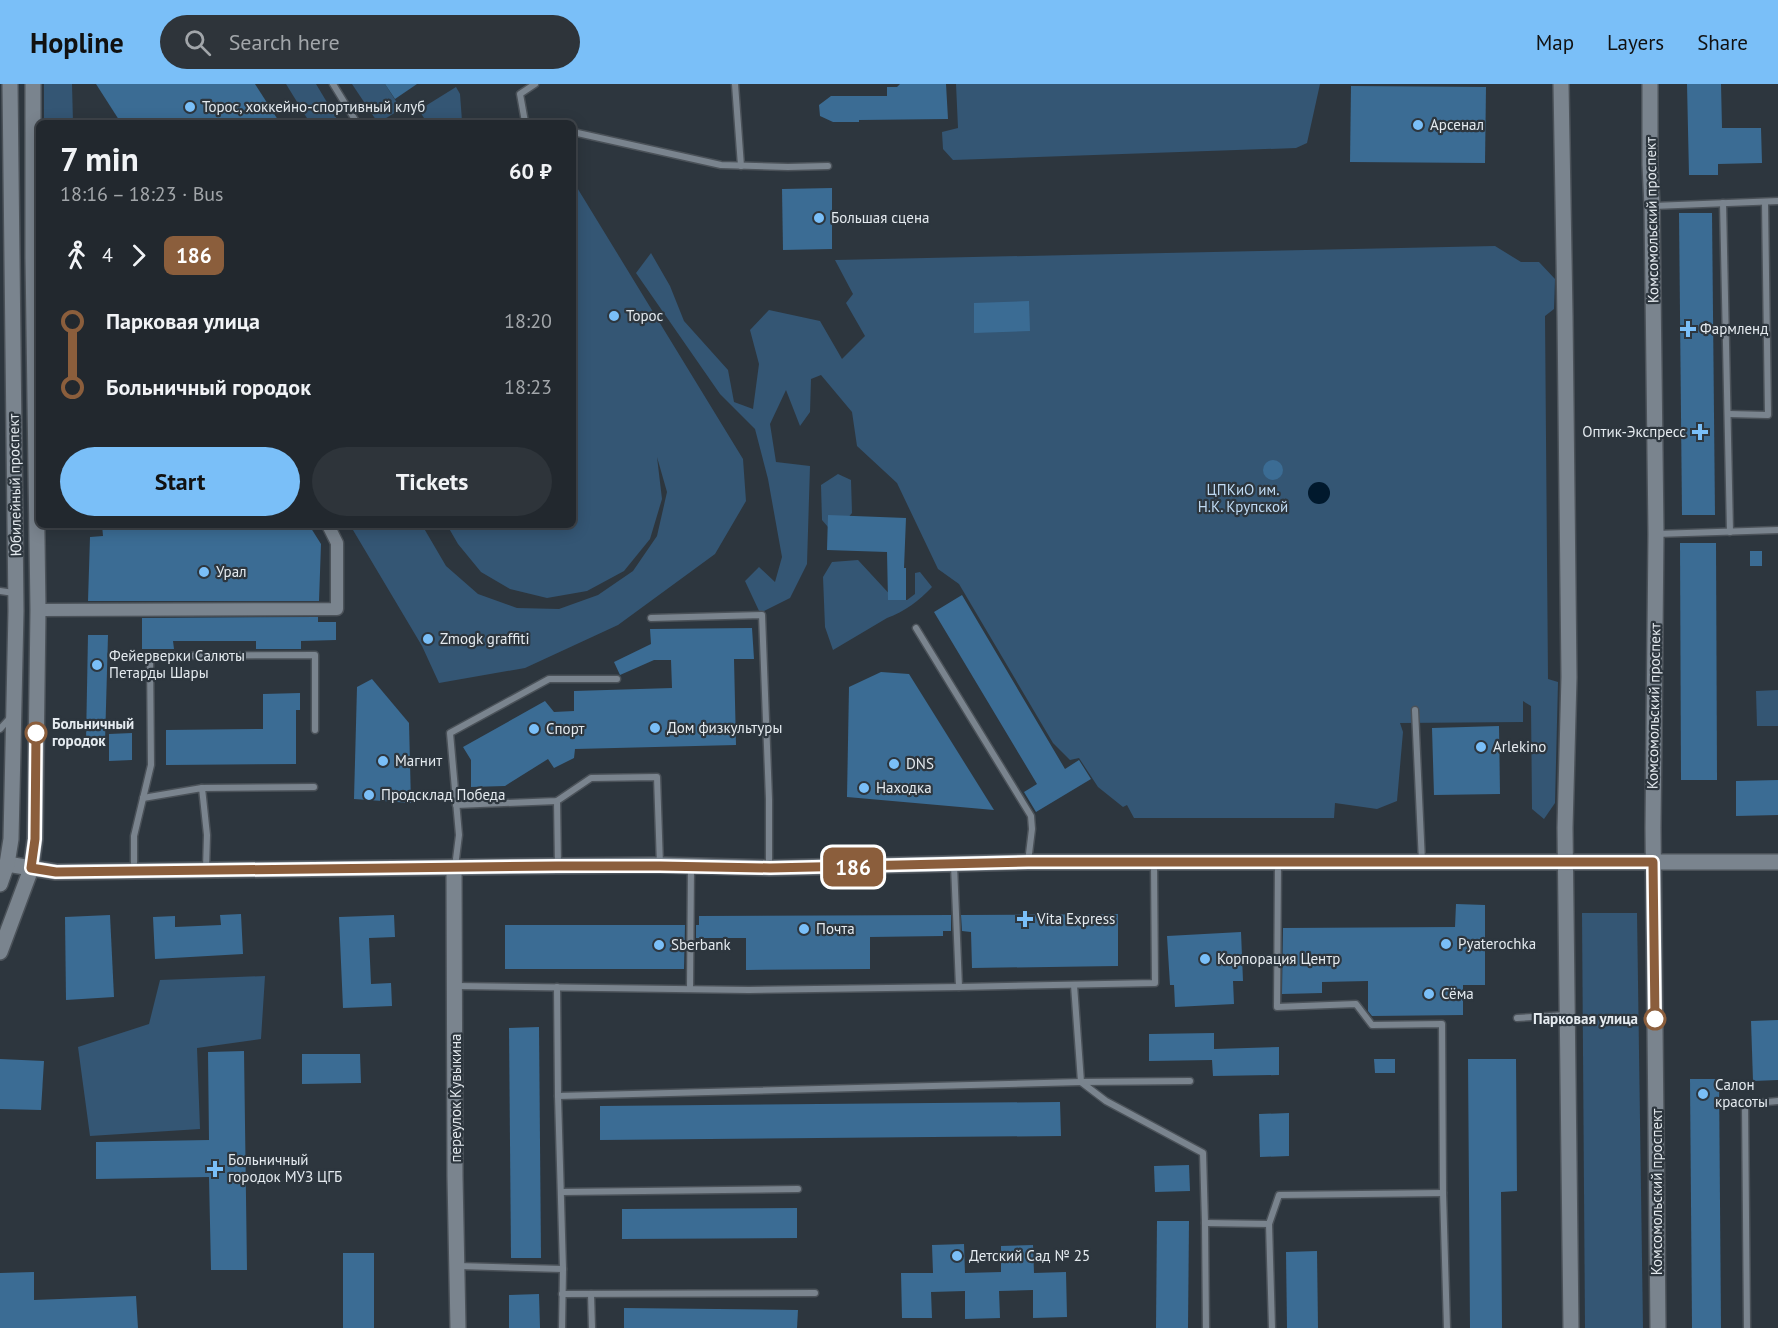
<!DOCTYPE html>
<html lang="en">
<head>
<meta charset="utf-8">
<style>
  :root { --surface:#22282e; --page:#2e343a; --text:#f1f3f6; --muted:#a2a6aa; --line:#3f444a; --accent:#7abff8 }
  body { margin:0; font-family:"PT Sans",sans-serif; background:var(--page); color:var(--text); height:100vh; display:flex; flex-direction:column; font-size:22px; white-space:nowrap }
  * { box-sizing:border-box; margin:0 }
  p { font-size:20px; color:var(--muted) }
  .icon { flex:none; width:33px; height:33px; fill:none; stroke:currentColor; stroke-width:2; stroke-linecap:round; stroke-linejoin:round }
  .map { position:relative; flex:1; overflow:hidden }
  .sheet { position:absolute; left:36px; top:36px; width:540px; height:408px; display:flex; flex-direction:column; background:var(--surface); border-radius:9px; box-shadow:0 3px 15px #0003,0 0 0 2px var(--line) }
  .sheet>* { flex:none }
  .badge { padding:0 12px; border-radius:9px; font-size:21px; line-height:39px }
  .map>.badge { position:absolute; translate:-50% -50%; box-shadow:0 0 0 3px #fff }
  .legs { display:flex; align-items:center; gap:9px; height:66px; padding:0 24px; font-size:20px }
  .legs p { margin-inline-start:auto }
  .overview { display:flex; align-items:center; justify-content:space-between; height:102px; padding:0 24px }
  h1 { font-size:33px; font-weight:600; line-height:45px }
  .button { display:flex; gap:12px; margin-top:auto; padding:12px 24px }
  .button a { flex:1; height:69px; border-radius:36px; background:var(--accent); color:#111; font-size:24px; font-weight:600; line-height:69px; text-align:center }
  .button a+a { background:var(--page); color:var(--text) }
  ul { padding:0 24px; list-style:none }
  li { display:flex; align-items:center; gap:21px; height:66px; font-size:22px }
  li i { display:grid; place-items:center; width:9px; height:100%; margin:0 8px; background:currentColor }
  li i::after { content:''; width:15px; height:15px; margin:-8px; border:4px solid; border-radius:50%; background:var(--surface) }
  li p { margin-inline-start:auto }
  li:first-child i { background:linear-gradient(#0000 50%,currentColor 0) }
  li:last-child i { background:linear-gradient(currentColor 50%,#0000 0) }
  header { display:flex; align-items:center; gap:36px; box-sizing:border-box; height:84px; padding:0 30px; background:var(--accent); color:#111 }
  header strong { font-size:28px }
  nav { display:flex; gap:33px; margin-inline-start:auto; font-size:21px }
  .search { width:420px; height:54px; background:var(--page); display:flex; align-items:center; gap:15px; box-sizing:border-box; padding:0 21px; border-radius:33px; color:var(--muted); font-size:22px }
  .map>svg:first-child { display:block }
</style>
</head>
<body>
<header>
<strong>Hopline</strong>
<div class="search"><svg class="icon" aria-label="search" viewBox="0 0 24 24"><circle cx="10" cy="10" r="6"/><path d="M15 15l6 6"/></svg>Search here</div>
<nav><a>Map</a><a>Layers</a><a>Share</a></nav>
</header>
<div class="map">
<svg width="1778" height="1244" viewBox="0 0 1778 1244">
  <rect width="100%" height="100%" fill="#2d363e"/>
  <g fill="#345674">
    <polygon points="44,0 72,0 73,39 44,39"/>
    <polygon points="286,0 316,0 337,35 330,39 310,39"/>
    <polygon points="352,0 385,0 401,25 378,39"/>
    <polygon points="956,0 1320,0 1307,59 1296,64 953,76 943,65 942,48 958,44"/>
    <polygon points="456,3 460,10 462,37 427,39 419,26"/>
    <polygon points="573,97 743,375 746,417 715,470 618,541 525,584 439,599 422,562 350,441 422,441 446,482 478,510 517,524 559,525 598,511 633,487 657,452 667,408 657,373 662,415 650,455 624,487 587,507 547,514 510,505 481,488 458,460 447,441 573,441"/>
    <polygon points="1495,162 1521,178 1539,178 1555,195 1554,225 1545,232 1548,595 1558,598 1555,719 1544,735 1532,725 1531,622 1523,617 1523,638 1400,639 1403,648 1397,717 1377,725 1335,719 1334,734 1134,734 1127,721 1123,723 1098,703 1079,674 1070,676 1053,659 959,500 938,485 897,399 857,362 852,328 821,291 811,295 810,328 800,342 786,306 770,340 776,378 810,382 807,480 790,514 760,529 745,497 759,483 775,498 782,473 768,395 755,345 720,310 636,189 651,169 670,202 684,237 728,286 734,318 753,325 759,280 750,246 769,226 820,237 842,275 865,252 846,219 853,210 835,176"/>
    <polygon points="838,390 851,396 852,429 834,450 822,436 821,401"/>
    <path d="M858,476L895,516H907L915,510V489L920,488L932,503C920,516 904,528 887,534L833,566L825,543L823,493L832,478Z"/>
    <polygon points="1778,606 1778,642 1757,642 1756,607"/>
    <polygon points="1582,829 1637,829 1643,1244 1585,1244"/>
    <polygon points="265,892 261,955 197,964 200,1045 90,1052 78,963 149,940 160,896"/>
  </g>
  <circle fill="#01192d" cx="1319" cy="409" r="11"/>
  <g fill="#3b6c94">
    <polygon points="96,0 255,0 280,39 121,39"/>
    <polygon points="385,0 417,0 395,15"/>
    <polygon points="900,0 946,0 948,35 859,36 859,38 833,38 820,32 819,21 831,12 887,12 887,3 897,3"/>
    <polygon points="1687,0 1721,0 1722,44 1761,44 1762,79 1718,80 1718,91 1689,91"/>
    <polygon points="1351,2 1486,3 1485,79 1350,78"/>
    <polygon points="832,104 832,165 783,166 782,105"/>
    <polygon points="1679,129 1712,129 1715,431 1682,431"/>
    <polygon points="1029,217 1030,247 974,249 974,219"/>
    <circle cx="1273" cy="386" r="10"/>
    <polygon points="828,431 906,434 904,484 906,484 906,516 888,516 887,468 827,466"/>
    <polygon points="102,441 309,441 321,460 319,517 88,517 90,453 103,452"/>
    <polygon points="1680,459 1716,459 1717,696 1681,696"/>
    <rect x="1750" y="467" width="12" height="15"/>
    <polygon points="962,511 1065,685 1079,676 1091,695 1036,728 1024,708 1037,700 934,528"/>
    <polygon points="318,533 318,538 336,538 336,556 301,557 301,565 256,565 256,557 173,557 174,565 142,565 142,534"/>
    <polygon points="752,544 754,575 734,575 736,661 575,665 574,674 554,684 548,675 505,702 471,703 471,676 463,663 545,617 554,628 574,627 574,607 672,604 671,576 654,576 620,591 614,578 651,560 650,545"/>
    <polygon points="88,551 108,551 105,658 86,657"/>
    <polygon points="881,588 909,590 994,726 847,713 849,603"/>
    <polygon points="372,595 409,639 411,719 354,715 357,603"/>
    <polygon points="300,609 300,626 296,626 296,680 166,681 166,646 263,645 263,610"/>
    <polygon points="1499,642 1500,710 1434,711 1432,644"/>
    <polygon points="132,649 132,676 109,677 109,650"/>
    <polygon points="1778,696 1778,731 1736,732 1736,697"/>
    <polygon points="1456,820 1485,821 1485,901 1463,901 1463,931 1372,932 1368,927 1368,897 1322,898 1322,909 1282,910 1283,844 1455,843"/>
    <polygon points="241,830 243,870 155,875 153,833 175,832 175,843 221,841 220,831"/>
    <polygon points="1118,830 1118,882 972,884 971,848 962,847 961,831"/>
    <polygon points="110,831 114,913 66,916 65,833"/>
    <polygon points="394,831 395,853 369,854 371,900 391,899 392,922 343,924 339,833"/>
    <polygon points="951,831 951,847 943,847 943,852 870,853 870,885 746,886 746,854 696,854 696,841 699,841 699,832"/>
    <polygon points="505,841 685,841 684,885 505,885"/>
    <polygon points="1241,848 1243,897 1233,897 1234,920 1175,923 1174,901 1170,901 1167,852"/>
    <polygon points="1778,936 1778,996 1753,997 1751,937"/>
    <polygon points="539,943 541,1174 511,1174 509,944"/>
    <polygon points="1214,949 1214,965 1279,963 1279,991 1213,992 1212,976 1149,977 1149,950"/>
    <polygon points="244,967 247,1186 211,1186 209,1093 96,1095 96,1058 209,1056 208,968"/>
    <polygon points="302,970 360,970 361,999 302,1000"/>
    <polygon points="0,975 44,977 41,1026 0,1025"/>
    <polygon points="1374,975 1395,975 1395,989 1375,989"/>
    <polygon points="1468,975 1516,975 1517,1107 1501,1108 1502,1244 1470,1244"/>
    <polygon points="1690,995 1719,995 1721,1244 1692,1244"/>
    <polygon points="1060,1018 1061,1052 600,1056 600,1022"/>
    <polygon points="1289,1029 1289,1072 1260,1073 1259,1030"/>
    <polygon points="1189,1081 1190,1107 1155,1108 1154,1082"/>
    <polygon points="797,1124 797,1154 622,1155 622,1125"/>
    <polygon points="1157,1137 1189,1137 1188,1244 1156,1244"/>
    <polygon points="964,1160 965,1189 1001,1188 1001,1162 1033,1161 1034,1189 1066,1188 1067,1233 1033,1234 1033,1206 999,1207 1000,1234 965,1235 965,1207 931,1208 932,1234 902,1234 901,1189 933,1189 932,1161"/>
    <polygon points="1317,1167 1318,1244 1287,1244 1286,1168"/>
    <rect x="343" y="1169" width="31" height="75"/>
    <polygon points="34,1188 34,1216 136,1212 138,1244 0,1244 0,1189"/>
    <polygon points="539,1210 540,1244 509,1244 509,1211"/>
    <polygon points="624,1224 798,1226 797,1244 624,1244"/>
  </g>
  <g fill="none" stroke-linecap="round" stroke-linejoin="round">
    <g stroke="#4b5259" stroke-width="9">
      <g id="service">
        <polyline points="333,0 357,39"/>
        <polyline points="735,0 741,82"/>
        <polyline points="525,38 520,10 535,0"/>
        <polyline points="518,39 525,38 532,39"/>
        <polyline points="573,48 721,81 788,83 828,82"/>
        <polyline points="1723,119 1730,448"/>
        <polyline points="1653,122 1778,117"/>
        <polyline points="1729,330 1768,331 1765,118"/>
        <polyline points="1656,450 1778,446"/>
        <polyline points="0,507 14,509"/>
        <polyline points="651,534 762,531 769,715 769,784"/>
        <polyline points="916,544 1031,732 1032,745 1028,778"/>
        <polyline points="1415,626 1422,778"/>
        <polyline points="0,645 10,634"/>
        <polyline points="202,704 314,703"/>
        <polyline points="143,714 202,704 207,751 206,785"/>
        <polyline points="557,717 558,782"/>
        <polyline points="456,721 557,717 591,694 657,693 660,781"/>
        <polyline points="1278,779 1277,923 1356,920 1372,941 1442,940 1443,1109 1447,1244"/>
        <polyline points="954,781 959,903"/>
        <polyline points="455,783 459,751 450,649 549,595 617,595"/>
        <polyline points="134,787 134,752 151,681 150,572 315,571 315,646"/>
        <polyline points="1074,901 1081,998 1106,1017 1203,1069 1205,1139 1206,1244"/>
        <polyline points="456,902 749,906 959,903 1155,899 1154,780"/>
        <polyline points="557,903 558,1012 563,1185 562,1244"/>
        <polyline points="690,904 691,782"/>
        <polyline points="1517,934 1567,931"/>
        <polyline points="558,1012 1081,998 1190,997"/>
        <polyline points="562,1108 798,1105"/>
        <polyline points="1205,1139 1269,1140 1279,1111 1443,1109"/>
        <polyline points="1269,1140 1272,1244"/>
        <polyline points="458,1182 563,1185"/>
        <polyline points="562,1210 815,1209"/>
        <polyline points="591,1210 592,1244"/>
        <polyline points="1747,1244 1745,1020 1778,1017"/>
      </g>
    </g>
    <g stroke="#4b5259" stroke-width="15">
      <polyline id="minor" points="38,526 337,525 337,459 328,441"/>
    </g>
    <g stroke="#4b5259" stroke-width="18">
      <g id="secondary">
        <polyline points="1561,0 1565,232 1569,593 1565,744 1571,1244"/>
        <polyline points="1650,0 1650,81 1652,122 1656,450 1653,744 1658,1244"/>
        <polyline points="7,780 56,788 558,782 660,781 769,784 1028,778 1778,778"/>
        <polyline points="454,784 455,1093 458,1244"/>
        <polyline points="0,800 7,780 11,755 16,527 10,0"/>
        <polyline points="0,868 31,785 35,755 38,526 33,174 33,0"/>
      </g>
    </g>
    <use href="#service" stroke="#7a848e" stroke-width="6"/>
    <use href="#minor" stroke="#7a848e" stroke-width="12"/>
    <use href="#secondary" stroke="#7a848e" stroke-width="15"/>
  </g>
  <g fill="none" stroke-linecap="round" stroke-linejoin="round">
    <g stroke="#fff" stroke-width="14">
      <polyline id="line-1" points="36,649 35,755 31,784 56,788 558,782 660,782 770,784 1028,778 1653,778 1655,935"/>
    </g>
    <use href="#line-1" stroke="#8b5e3c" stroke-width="9"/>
  </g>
  <g fill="#7abff8" stroke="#2d363e" stroke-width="2">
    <circle cx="190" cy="23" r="6"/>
    <circle cx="1418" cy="41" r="6"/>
    <circle cx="819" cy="134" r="6"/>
    <circle cx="614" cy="232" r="6"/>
    <path d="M1685 236h6v6h6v6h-6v6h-6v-6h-6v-6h6z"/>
    <path d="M1697 339h6v6h6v6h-6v6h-6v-6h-6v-6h6z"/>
    <circle cx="204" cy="488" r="6"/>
    <circle cx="428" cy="555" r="6"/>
    <circle cx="97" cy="581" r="6"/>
    <circle cx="655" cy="644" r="6"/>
    <circle cx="534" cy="645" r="6"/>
    <circle cx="1481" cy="663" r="6"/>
    <circle cx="383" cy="677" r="6"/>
    <circle cx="894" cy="680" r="6"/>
    <circle cx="864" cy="704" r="6"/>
    <circle cx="369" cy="711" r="6"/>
    <path d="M1022 826h6v6h6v6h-6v6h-6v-6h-6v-6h6z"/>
    <circle cx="804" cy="845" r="6"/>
    <circle cx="1446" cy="860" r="6"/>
    <circle cx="659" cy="861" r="6"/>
    <circle cx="1205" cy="875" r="6"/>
    <circle cx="1429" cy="910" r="6"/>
    <circle cx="1703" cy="1010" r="6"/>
    <path d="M212 1076h6v6h6v6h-6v6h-6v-6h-6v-6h6z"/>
    <circle cx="957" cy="1172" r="6"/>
  </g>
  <g fill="#fff" stroke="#8b5e3c" stroke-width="3">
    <circle cx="36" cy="649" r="10"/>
    <circle cx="1655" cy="935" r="10"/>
  </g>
  <g text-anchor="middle" stroke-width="4.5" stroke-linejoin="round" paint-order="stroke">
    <g font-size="15" fill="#e4eaef" stroke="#2d363e" text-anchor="start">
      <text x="202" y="28">Торос, хоккейно-спортивный клуб</text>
      <text x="1430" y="46">Арсенал</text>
      <text x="831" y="139">Большая сцена</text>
      <text x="626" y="237">Торос</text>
      <text x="1700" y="250">Фармленд</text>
      <text x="1686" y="353" text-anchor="end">Оптик-Экспресс</text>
      <text x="216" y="493">Урал</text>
      <text x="440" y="560">Zmogk graffiti</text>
      <text x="109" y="577">Фейерверки Салюты<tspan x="109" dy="17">Петарды Шары</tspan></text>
      <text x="667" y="649">Дом физкультуры</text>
      <text x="546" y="650">Спорт</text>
      <text x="1493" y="668">Arlekino</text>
      <text x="395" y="682">Магнит</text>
      <text x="906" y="685">DNS</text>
      <text x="876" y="709">Находка</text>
      <text x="381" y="716">Продсклад Победа</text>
      <text x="1037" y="840">Vita Express</text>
      <text x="816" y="850">Почта</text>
      <text x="1458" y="865">Pyaterochka</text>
      <text x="671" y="866">Sberbank</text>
      <text x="1217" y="880">Корпорация Центр</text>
      <text x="1441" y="915">Сёма</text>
      <text x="1715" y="1006">Салон<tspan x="1715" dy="17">красоты</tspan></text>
      <text x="228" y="1081">Больничный<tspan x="228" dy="17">городок МУЗ ЦГБ</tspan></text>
      <text x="969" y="1177">Детский Сад № 25</text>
    </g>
    <g font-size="15" fill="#e4eaef" stroke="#2d363e">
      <text transform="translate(1652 136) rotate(-91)" y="5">Комсомольский проспект</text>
      <text transform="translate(15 401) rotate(-91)" y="5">Юбилейный проспект</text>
      <text transform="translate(1654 622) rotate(-89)" y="5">Комсомольский проспект</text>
      <text transform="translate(456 1014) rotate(-90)" y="5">переулок Кувыкина</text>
      <text transform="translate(1657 1108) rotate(-90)" y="5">Комсомольский проспект</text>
    </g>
    <g font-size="15" fill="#bfdaf3" stroke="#2d363e">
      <text x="1243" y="411">ЦПКиО им.<tspan x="1243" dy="17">Н.К. Крупской</tspan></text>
    </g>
    <g font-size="15" font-weight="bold" fill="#e4eaef" stroke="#2d363e" text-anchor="start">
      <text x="52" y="645">Больничный<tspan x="52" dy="17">городок</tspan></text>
      <text x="1638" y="940" text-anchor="end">Парковая улица</text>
    </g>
  </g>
</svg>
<b class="badge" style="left:853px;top:783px;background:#8b5e3c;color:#fff">186</b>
<section class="sheet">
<div class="overview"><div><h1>7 min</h1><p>18:16 – 18:23 · Bus</p></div><b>60 ₽</b></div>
<div class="legs"><svg class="icon" aria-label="walk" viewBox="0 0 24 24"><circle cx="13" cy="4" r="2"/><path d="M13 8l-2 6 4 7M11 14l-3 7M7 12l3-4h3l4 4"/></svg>4<svg class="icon" aria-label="forward" viewBox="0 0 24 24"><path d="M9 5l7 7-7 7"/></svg><b class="badge" style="background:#8b5e3c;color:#fff">186</b></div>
<ul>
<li><i style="color:#8b5e3c"></i><b>Парковая улица</b><p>18:20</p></li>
<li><i style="color:#8b5e3c"></i><b>Больничный городок</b><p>18:23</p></li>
</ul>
<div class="button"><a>Start</a><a>Tickets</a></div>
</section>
</div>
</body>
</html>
